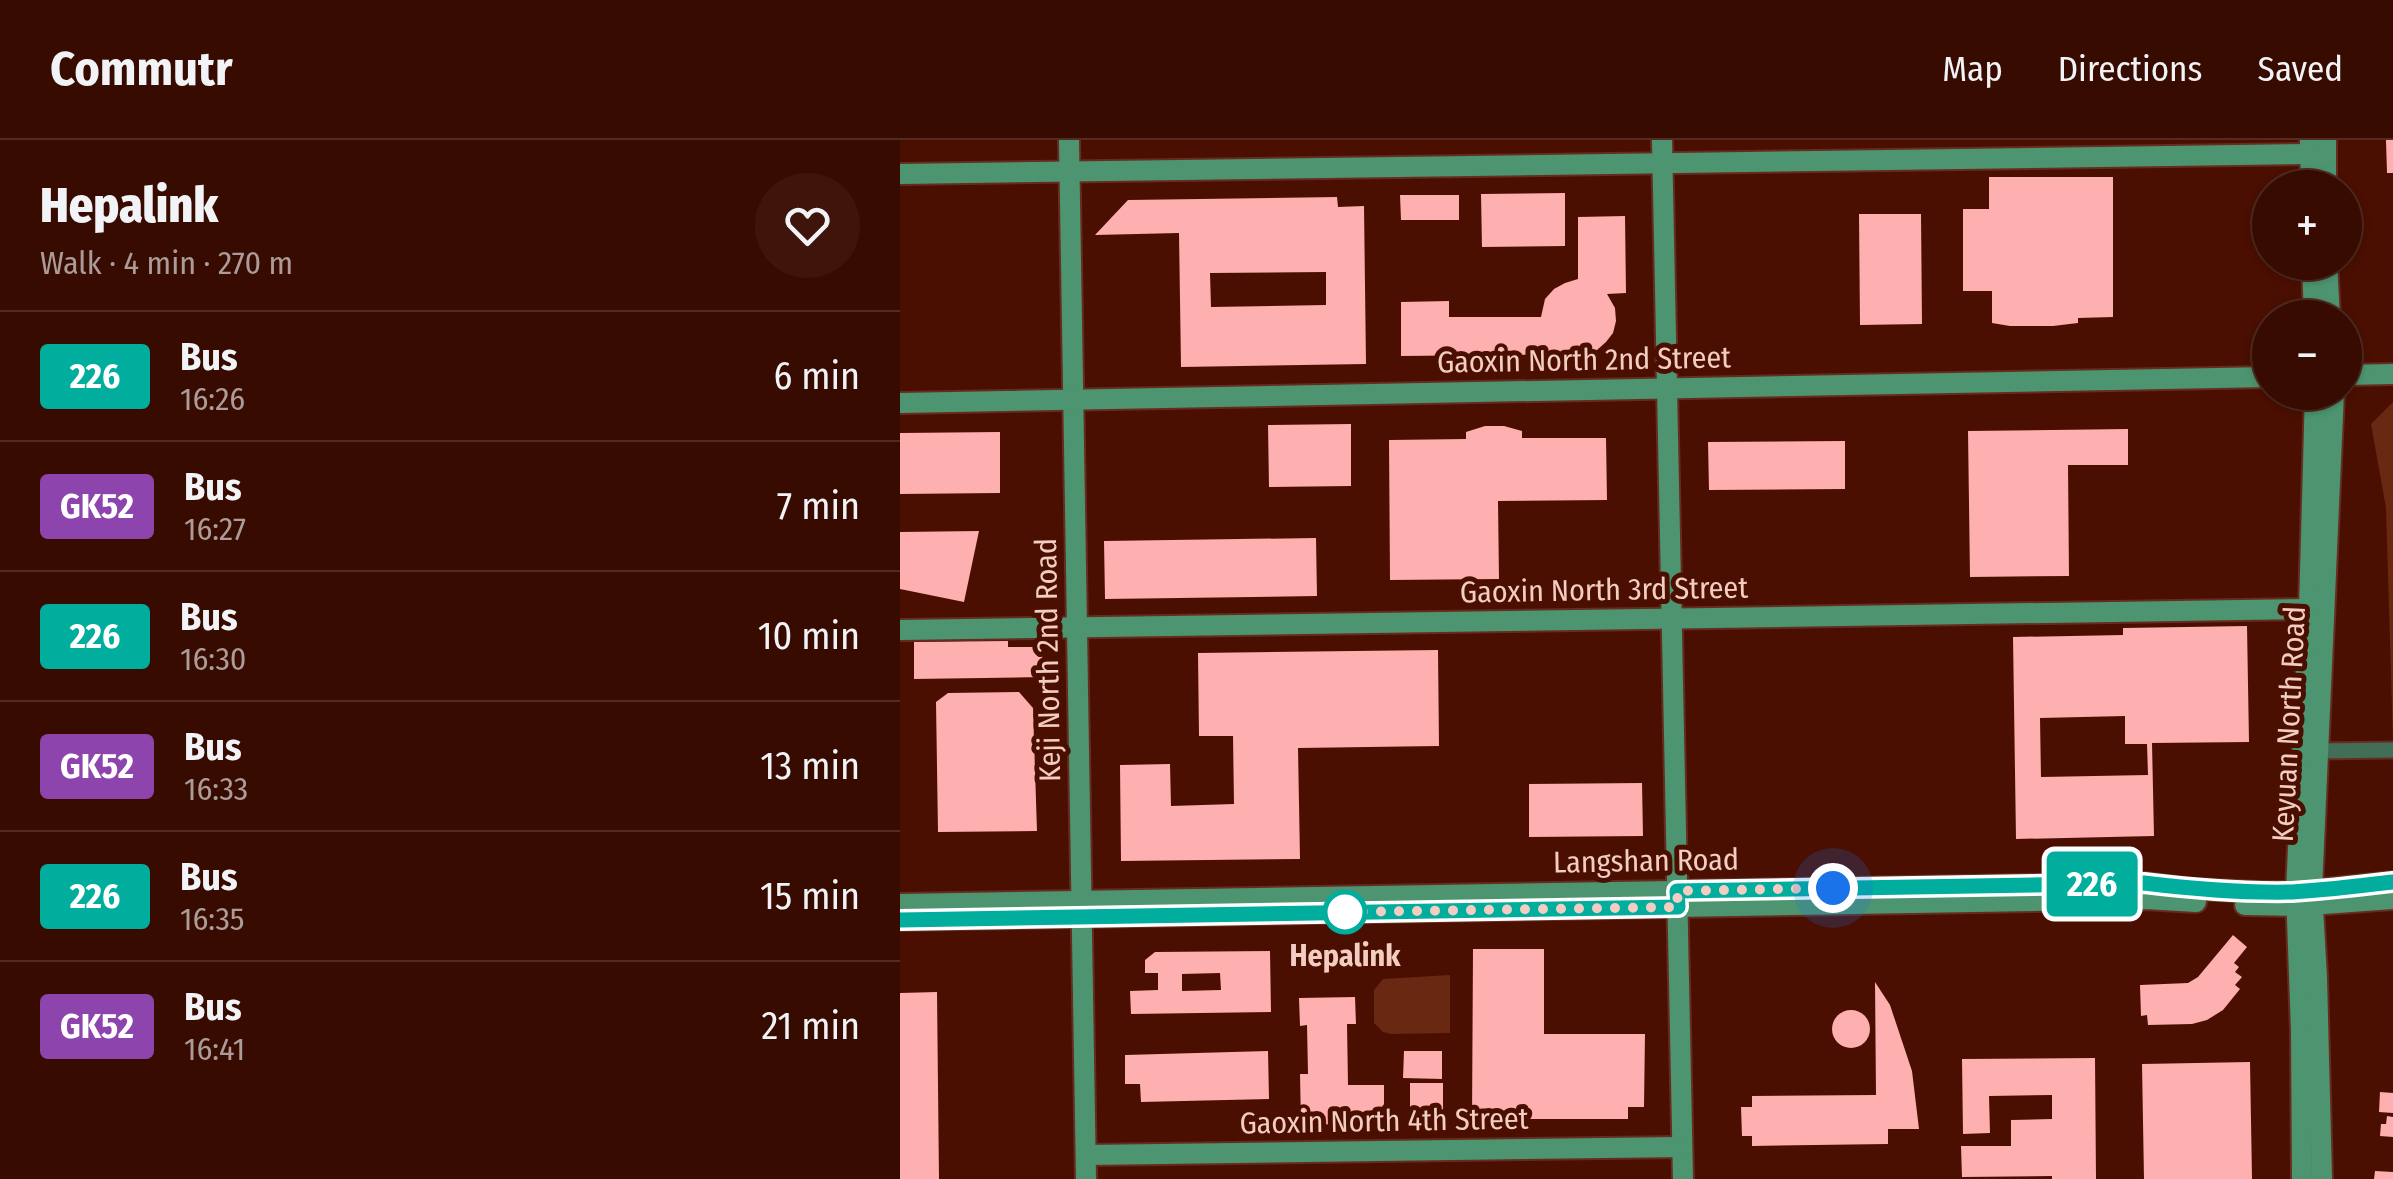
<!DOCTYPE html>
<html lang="en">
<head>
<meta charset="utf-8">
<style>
  :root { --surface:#380b00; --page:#3f140a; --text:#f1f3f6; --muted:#ab9b99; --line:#522b22 }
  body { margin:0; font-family:"Fira Sans Condensed",sans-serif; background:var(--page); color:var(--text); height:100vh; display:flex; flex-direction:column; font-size:38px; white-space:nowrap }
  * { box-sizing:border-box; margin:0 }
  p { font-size:32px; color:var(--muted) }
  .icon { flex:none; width:55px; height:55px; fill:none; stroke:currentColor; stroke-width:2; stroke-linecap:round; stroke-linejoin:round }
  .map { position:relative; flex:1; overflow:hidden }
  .panel { display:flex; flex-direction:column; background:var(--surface); width:900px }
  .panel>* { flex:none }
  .badge { padding:0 20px; border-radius:8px; font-size:35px; line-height:65px }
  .buttons { position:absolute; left:1352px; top:30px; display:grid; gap:20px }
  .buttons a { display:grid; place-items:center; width:110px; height:110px; border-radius:50%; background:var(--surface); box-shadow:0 2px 8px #0004,0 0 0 2px var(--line); font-size:50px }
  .you { position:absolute; width:50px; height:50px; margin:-25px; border:8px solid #fff; border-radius:50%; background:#1a73e8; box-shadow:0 0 0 15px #1a73e833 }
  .map>.badge { position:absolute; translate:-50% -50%; box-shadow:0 0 0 5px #fff }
  .round { display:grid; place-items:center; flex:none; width:105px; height:105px; border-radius:52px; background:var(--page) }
  .head { display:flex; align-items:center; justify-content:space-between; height:170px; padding:0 40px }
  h1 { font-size:48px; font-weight:800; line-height:75px }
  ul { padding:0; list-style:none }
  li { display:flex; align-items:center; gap:30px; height:130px; padding:0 40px; border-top:2px solid var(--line) }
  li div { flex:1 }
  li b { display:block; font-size:38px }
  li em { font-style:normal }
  li .badge { min-width:110px; font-weight:700; text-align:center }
  header { display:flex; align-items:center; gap:60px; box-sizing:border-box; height:140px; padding:0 50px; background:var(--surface); border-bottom:2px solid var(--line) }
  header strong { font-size:48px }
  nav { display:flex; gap:55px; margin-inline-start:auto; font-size:35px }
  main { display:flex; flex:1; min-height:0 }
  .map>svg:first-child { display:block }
</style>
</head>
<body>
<header>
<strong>Commutr</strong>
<nav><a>Map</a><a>Directions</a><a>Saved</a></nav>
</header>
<main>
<section class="panel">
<div class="head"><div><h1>Hepalink</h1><p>Walk · 4 min · 270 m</p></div><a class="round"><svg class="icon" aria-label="heart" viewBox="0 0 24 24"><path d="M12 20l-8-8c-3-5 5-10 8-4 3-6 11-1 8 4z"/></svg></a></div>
<ul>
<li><span class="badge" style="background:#01ad9c;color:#fff">226</span><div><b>Bus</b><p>16:26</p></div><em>6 min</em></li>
<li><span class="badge" style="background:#8e44ad;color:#fff">GK52</span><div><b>Bus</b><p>16:27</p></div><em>7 min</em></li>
<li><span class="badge" style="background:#01ad9c;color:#fff">226</span><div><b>Bus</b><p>16:30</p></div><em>10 min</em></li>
<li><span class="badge" style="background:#8e44ad;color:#fff">GK52</span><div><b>Bus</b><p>16:33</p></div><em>13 min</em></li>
<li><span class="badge" style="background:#01ad9c;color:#fff">226</span><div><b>Bus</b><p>16:35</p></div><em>15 min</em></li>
<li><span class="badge" style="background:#8e44ad;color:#fff">GK52</span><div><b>Bus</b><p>16:41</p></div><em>21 min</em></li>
</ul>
</section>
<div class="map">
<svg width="1493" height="1039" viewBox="0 0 1493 1039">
  <rect width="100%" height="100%" fill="#4a0f00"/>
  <g fill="#692811">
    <polygon points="1493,262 1493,603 1486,368 1471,284"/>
    <polygon points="550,835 550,893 491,894 483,892 474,883 474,850 483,839"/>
  </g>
  <g fill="#feafaf" fill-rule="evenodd">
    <polygon points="1486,0 1493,0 1493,33 1487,33"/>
    <polygon points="1089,37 1213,37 1213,177 1178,178 1178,183 1153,186 1110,186 1092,183 1092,151 1063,151 1063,69 1089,69"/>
    <polygon points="665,53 665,106 582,107 581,54"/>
    <polygon points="500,55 559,55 559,80 501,80"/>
    <path d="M437,57L438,67L464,66L466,224L281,227L279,93L195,95L228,60ZM426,132V165L311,167L310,133Z"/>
    <polygon points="959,74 1021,74 1022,184 960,185"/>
    <polygon points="725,76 726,153 707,154 715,168 716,181 713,193 706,202 697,210 685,214 501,216 501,162 549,161 549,177 641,177 645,159 654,149 665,143 678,139 678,77"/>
    <polygon points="451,284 451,346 369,347 368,285"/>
    <polygon points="585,286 604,286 622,291 622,298 706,298 707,360 598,361 599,439 490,440 489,300 566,299 566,292"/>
    <polygon points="1228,289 1228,325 1168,325 1169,436 1070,437 1068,291"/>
    <polygon points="100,292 100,353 0,354 0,293"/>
    <polygon points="945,301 945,349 809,350 808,302"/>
    <polygon points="79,391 64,462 0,449 0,392"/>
    <polygon points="416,398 417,456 205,459 204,401"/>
    <path d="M1347,486L1349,602L1252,603L1254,696L1116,699L1113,497L1223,495V488ZM1225,576V604H1247L1248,635L1141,637L1140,578Z"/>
    <polygon points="108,501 108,507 142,507 143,537 14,539 14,502"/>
    <polygon points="538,510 539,606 398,608 400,719 221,721 220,625 270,624 271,666 334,664 333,596 299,596 298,513"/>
    <polygon points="119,552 133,568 137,691 38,692 36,562 48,553"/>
    <polygon points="742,643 743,696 629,697 629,644"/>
    <polygon points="1333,795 1347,807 1334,823 1339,827 1335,832 1342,837 1335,845 1340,849 1323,870 1307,880 1292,884 1248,885 1247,875 1241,876 1240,845 1288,843 1298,837"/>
    <polygon points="573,809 644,809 644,894 745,894 744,967 728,967 728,979 572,979"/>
    <path d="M370,811L371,872L231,874L230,851L258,850V833H245V820L255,812ZM320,833L321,850L282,851V834Z"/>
    <polygon points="975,842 990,865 1012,931 1019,989 988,989 988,1004 852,1006 852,996 842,996 841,967 852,967 852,956 976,955"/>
    <polygon points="37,852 39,1039 0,1039 0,853"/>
    <polygon points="455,857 456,884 447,884 448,945 484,945 484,983 401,985 400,934 408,934 407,885 400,886 399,858"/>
    <circle cx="951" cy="889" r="19"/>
    <polygon points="368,911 369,959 241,962 240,944 225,944 225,915"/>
    <polygon points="504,911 542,911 542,939 503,938"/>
    <polygon points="1195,918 1196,1039 1152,1039 1152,1036 1062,1037 1061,1006 1111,1006 1111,980 1152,979 1152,955 1089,956 1090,993 1063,994 1062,919"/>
    <polygon points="1350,922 1352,1039 1244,1039 1242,924"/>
    <rect x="510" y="943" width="33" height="44"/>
    <polygon points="1480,952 1493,953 1493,973 1479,972"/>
    <polygon points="1487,976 1493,977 1493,997 1480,996 1481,984 1486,984"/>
    <polygon points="1475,1031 1493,1032 1493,1039 1474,1039"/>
  </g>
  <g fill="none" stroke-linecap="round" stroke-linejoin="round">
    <g stroke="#652d1f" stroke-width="19">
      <polyline id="street" points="1418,611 1493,610"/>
    </g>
    <g stroke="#652d1f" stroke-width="24">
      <g id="secondary">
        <polyline points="169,0 186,1039"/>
        <polyline points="762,0 783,1039"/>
        <polyline points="1410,0 1411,48"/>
        <polyline points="1426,0 1426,48"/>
        <polyline points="0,34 1411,14"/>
        <polyline points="1412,122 1414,178"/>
        <polyline points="1427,122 1430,178"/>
        <polyline points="1445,235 1493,234"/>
        <polyline points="0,263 1370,237"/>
        <polyline points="0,490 1409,469"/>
        <polyline points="0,764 1244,743 1292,749 1359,752 1396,752 1493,742"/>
        <polyline points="1345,765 1396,766 1493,759"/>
        <polyline points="0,780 1246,759 1296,762"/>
        <polyline points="186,1015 782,1007"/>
        <polyline points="1402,1039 1401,890 1396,752 1409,469 1415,252"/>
        <polyline points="1422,1039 1417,837 1412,750 1434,252"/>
      </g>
    </g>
    <use href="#street" stroke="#426d56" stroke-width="15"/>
    <use href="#secondary" stroke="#4d9570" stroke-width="20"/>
  </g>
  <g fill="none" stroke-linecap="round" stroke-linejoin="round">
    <g stroke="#fff" stroke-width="22">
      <path id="line" d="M0,780L778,767L777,751L1244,743C1293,749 1343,753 1392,752C1426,750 1460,746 1493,742"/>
    </g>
    <use href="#line" stroke="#01ad9c" stroke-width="15"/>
    <polyline stroke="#f3cdc1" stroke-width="10" stroke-dasharray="0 18" points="445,772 778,767 777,751 933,748"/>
  </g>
  <circle fill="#fff" stroke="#01ad9c" stroke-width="5" cx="445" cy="772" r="20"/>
  <g text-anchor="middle" stroke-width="10" stroke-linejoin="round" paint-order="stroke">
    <g font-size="30" fill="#f3cdc1" stroke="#4a0f00">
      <text transform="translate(684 220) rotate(-1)" y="10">Gaoxin North 2nd Street</text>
      <text transform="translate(704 450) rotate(-1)" y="10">Gaoxin North 3rd Street</text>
      <text transform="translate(148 520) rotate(-91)" y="10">Keji North 2nd Road</text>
      <text transform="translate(1389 584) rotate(-87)" y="10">Keyuan North Road</text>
      <text transform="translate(746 721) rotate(-1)" y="10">Langshan Road</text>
      <text transform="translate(484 981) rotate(-1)" y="10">Gaoxin North 4th Street</text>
    </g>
    <g font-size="30" font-weight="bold" fill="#f3cdc1" stroke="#4a0f00">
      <text x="445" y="826">Hepalink</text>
    </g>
  </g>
</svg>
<div class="buttons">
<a>+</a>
<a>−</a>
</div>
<div class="you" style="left:933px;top:748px"></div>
<b class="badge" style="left:1192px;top:744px;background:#01ad9c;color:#fff">226</b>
</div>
</main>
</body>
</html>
